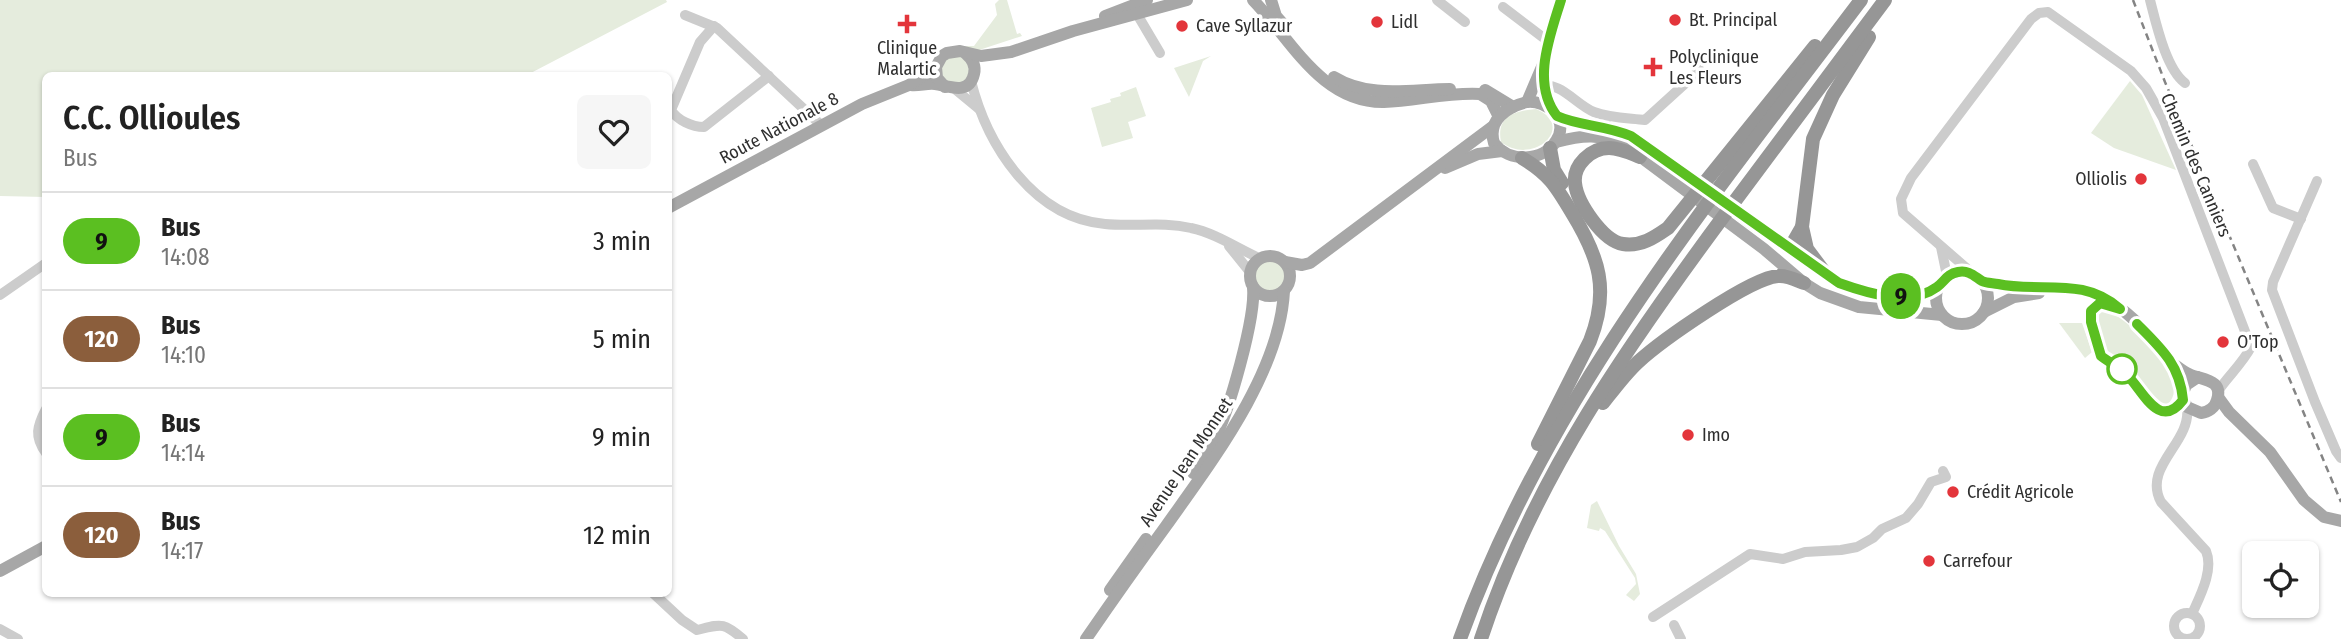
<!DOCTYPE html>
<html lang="fr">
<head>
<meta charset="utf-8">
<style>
  :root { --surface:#fff; --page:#f6f6f6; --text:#222; --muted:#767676; --line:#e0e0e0 }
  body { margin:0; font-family:"Fira Sans Condensed",sans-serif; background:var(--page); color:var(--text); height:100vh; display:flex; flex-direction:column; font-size:26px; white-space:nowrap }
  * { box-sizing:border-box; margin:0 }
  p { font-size:23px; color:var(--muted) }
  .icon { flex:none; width:38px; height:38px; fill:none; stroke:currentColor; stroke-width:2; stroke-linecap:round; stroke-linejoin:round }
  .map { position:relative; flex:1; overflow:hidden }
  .details { position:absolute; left:42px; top:72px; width:630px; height:525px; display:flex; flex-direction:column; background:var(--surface); border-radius:10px; box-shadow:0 2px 5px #0004 }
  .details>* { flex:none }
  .badge { padding:0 14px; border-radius:23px; font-size:24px; line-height:46px }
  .buttons { position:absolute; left:2242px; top:541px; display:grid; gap:14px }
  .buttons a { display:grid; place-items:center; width:77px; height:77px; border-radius:10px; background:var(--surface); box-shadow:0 2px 5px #0004; font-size:35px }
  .map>.badge { position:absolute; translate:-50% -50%; box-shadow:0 0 0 4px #fff }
  .round { display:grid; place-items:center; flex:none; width:74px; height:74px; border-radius:10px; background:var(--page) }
  .head { display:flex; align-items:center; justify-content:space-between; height:119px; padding:0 21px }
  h1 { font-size:33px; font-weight:600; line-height:52px }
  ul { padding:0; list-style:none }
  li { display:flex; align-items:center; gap:21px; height:98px; padding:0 21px; border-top:2px solid var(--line) }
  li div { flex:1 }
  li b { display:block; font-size:26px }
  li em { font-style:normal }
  li .badge { min-width:77px; font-weight:700; text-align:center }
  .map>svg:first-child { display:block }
</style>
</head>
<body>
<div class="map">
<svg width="2341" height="639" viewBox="0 0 2341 639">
  <rect width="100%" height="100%" fill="#fff"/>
  <g fill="#e5ecdd">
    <polygon points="0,0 666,0 667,2 527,75 46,75 45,197 0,196"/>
    <polygon points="999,0 1007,0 1017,34 1020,33 1022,36 973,52 964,46 974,46 997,15 995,4"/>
    <polygon points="1211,56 1203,61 1189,97 1174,68"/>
    <circle cx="955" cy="70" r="14"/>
    <polygon points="2130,81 2142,95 2176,170 2114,148 2091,133"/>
    <polygon points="1136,87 1146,116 1128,122 1133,138 1102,147 1091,108 1111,102 1110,99 1121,96 1120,93"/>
    <path d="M1536,109C1577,126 1533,167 1501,142C1496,117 1513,111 1536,109Z"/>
    <circle cx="1270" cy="276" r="16"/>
    <path d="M2106,310C2129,319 2196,381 2167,405C2144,405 2141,377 2126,363C2119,356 2110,354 2103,347L2098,332L2096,319L2098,312Z"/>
    <polygon points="2059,323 2082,323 2092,352 2085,358"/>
    <polygon points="1597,501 1619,546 1636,574 1640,594 1634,601 1626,595 1636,584 1635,578 1605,531 1600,528 1599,531 1587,528 1591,505"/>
  </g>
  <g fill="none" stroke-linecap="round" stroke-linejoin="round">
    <g stroke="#ccc" stroke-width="10">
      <polyline points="1437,0 1465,22"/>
      <path d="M2150,0C2156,23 2166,69 2185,83"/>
      <polyline points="1503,7 1549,42"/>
      <polyline points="1134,9 1160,53"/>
      <polyline points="685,15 717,28 821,125"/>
      <path d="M714,26L700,42L671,110C677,120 692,127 704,127L769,76"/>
      <path d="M971,81C987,145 1033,218 1105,224C1135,227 1162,221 1191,228C1215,233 1237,248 1259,258"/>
      <path d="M1540,87C1560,80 1576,105 1594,112C1610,118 1629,118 1645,120L1700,70"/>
      <polyline points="956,90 979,109"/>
      <polyline points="2253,164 2273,208 2301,219"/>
      <polyline points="2317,181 2273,282 2272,290 2315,402 2336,451 2341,458"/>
      <polyline points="1229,246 1250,272"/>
      <polyline points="1941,247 1947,276"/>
      <path d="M1972,273L1903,213L1901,199L1911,178L2031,19L2039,13L2048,12L2131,71L2146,88L2163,118L2251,347C2242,364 2229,375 2218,391"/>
      <polyline points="0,295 46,263"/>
      <path d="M2187,407C2192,443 2142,466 2161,502L2206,551C2214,570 2200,596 2192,614"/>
      <path d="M46,409C37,426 34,437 46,453"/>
      <path d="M653,593L682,620L697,630C722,624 723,622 743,639"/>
      <circle cx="2187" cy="626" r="13"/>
      <polyline points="1653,617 1750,554 1783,559 1805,552 1841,550 1857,547 1873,538 1882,529 1906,518 1918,504 1931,482 1946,477 1943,471"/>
      <polyline points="1674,625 1681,639"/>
      <polyline points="0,629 18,639"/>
    </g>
    <g stroke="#a7a7a7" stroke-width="12">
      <path d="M1253,0C1291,39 1321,103 1384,102C1416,101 1448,92 1480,94L1491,101L1499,117"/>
      <polyline points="1271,0 1276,16 1283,24"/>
      <polyline points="1105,16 1147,0"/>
      <polyline points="1544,70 1544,86 1552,109"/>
      <path d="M1334,77C1370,99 1411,89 1450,89"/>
      <path d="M911,85C919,86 927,83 935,84C949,86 969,96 974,74C976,66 972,59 966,54"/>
      <polyline points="945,87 937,78 936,67 942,56 947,53 960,51 981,56 1011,52 1073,31 1187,0"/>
      <polyline points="1485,90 1513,107"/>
      <path d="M1527,102C1547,100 1570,120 1556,141C1543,162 1509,163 1494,143C1487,120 1507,107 1527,102Z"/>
      <polyline points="1527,102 1544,62 1560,0"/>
      <polyline points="1557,116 1572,121 1608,127 1643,143 1747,220 1839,283 1869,293 1903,296 1921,294 1938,286"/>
      <path d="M1556,142C1582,135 1601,133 1626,146L1764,249L1804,283L1820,293L1859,307L1942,315"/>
      <polyline points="1445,168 1478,154 1502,151"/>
      <polyline points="668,208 862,104 909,85 936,67"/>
      <circle cx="1270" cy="276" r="20"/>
      <polyline points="1285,262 1302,265 1310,263 1492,127"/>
      <circle cx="1962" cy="298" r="26"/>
      <path d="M1983,281L2013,286L2082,289C2119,295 2173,354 2183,389"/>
      <polyline points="1984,312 2014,297 2039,293"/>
      <path d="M2175,365C2179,368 2184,372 2189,374C2201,380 2224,379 2217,400C2215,408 2208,412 2201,413L2187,407L2182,396L2186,385L2198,377"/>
      <polyline points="2218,397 2229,412 2270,452 2304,500 2324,517 2341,521"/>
      <path d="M1193,473C1200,462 1208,452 1214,440C1229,412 1256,317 1253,287"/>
      <polyline points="0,571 46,546"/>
      <polyline points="1110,590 1146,539"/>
      <path d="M1086,639C1112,601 1139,563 1166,526C1212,461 1280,373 1284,291"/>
    </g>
    <g stroke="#969696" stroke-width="14">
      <polyline points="1550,148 1554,170 1562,183"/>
      <path d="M1640,157C1630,153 1620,148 1609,148C1591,148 1573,165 1575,183C1577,203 1603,241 1623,244C1641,247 1655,237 1668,228L1815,46"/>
      <path d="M1522,158C1549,174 1556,186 1572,213C1599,257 1610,290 1590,341L1538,444"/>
      <polyline points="1787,247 1794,241 1802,227"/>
      <polyline points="1825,273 1807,249 1802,227 1813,139 1833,95 1869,37"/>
      <path d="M1603,403C1614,389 1625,374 1638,362C1661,341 1750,278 1778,276C1787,275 1796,280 1804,283"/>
      <path d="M1460,639C1546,399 1709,201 1861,0"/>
      <path d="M1481,639C1533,480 1628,345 1726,213C1779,142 1832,71 1885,0"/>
    </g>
    <polyline stroke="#848484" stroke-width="2.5" stroke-dasharray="7 5" stroke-linecap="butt" points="2133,0 2165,82 2341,502"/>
  </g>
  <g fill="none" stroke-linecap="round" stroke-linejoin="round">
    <g stroke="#fff" stroke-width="16">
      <path id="line" d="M1561,0C1550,36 1531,83 1557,116C1579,126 1605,125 1631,136L1839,283C1867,293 1910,307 1937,287C1945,281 1947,274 1958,272C1969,270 1974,276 1982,281C1986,283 1993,283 1998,284C2042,293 2083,276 2120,309L2100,303L2091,311V322L2101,356C2108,362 2117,365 2124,372C2141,386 2158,433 2183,400C2180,365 2161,348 2137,324"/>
    </g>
    <use href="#line" stroke="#5bbf21" stroke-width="10"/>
  </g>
  <g fill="#e3353b" stroke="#fff" stroke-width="2.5">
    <circle cx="1675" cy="20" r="7"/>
    <circle cx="1377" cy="22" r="7"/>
    <path d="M903.5 13.5h7v7h7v7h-7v7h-7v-7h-7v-7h7z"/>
    <circle cx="1182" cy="26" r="7"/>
    <path d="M1649.5 56.5h7v7h7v7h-7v7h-7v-7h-7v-7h7z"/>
    <circle cx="2141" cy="179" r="7"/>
    <circle cx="2223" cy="342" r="7"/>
    <circle cx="1688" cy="435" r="7"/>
    <circle cx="1953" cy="492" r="7"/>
    <circle cx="1929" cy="561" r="7"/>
  </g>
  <circle fill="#fff" stroke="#5bbf21" stroke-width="3.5" cx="2122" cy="369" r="14"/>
  <g text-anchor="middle" stroke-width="7" stroke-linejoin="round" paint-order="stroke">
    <g font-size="18" fill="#2f2f2f" stroke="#fff" text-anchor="start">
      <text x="1689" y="26">Bt. Principal</text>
      <text x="1391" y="28">Lidl</text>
      <text x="1196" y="32">Cave Syllazur</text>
      <text x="907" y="54" text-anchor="middle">Clinique<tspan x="907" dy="21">Malartic</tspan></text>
      <text x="1669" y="63">Polyclinique<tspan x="1669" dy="21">Les Fleurs</tspan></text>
      <text x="2127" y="185" text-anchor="end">Olliolis</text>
      <text x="2237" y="348">O'Top</text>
      <text x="1702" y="441">Imo</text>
      <text x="1967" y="498">Crédit Agricole</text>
      <text x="1943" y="567">Carrefour</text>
    </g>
    <g font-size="18" fill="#2f2f2f" stroke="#fff">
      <text transform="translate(779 128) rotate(-28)" y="6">Route Nationale 8</text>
      <text transform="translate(2196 165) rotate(67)" y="6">Chemin des Canniers</text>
      <text transform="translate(1186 462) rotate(-56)" y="6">Avenue Jean Monnet</text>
    </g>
  </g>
</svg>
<div class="buttons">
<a><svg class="icon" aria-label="locate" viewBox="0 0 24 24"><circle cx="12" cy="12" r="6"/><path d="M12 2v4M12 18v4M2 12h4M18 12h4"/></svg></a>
</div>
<b class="badge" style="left:1901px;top:296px;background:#5bbf21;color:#111">9</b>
<section class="details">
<div class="head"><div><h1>C.C. Ollioules</h1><p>Bus</p></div><a class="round"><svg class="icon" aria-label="heart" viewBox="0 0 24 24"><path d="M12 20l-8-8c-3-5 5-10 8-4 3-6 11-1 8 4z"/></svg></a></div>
<ul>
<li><span class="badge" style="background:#5bbf21;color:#111">9</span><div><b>Bus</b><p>14:08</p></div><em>3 min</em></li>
<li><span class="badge" style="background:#8b5e3c;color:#fff">120</span><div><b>Bus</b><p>14:10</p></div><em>5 min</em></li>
<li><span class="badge" style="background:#5bbf21;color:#111">9</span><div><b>Bus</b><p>14:14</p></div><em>9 min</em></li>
<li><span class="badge" style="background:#8b5e3c;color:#fff">120</span><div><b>Bus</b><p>14:17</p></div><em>12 min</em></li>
</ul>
</section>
</div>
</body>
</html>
